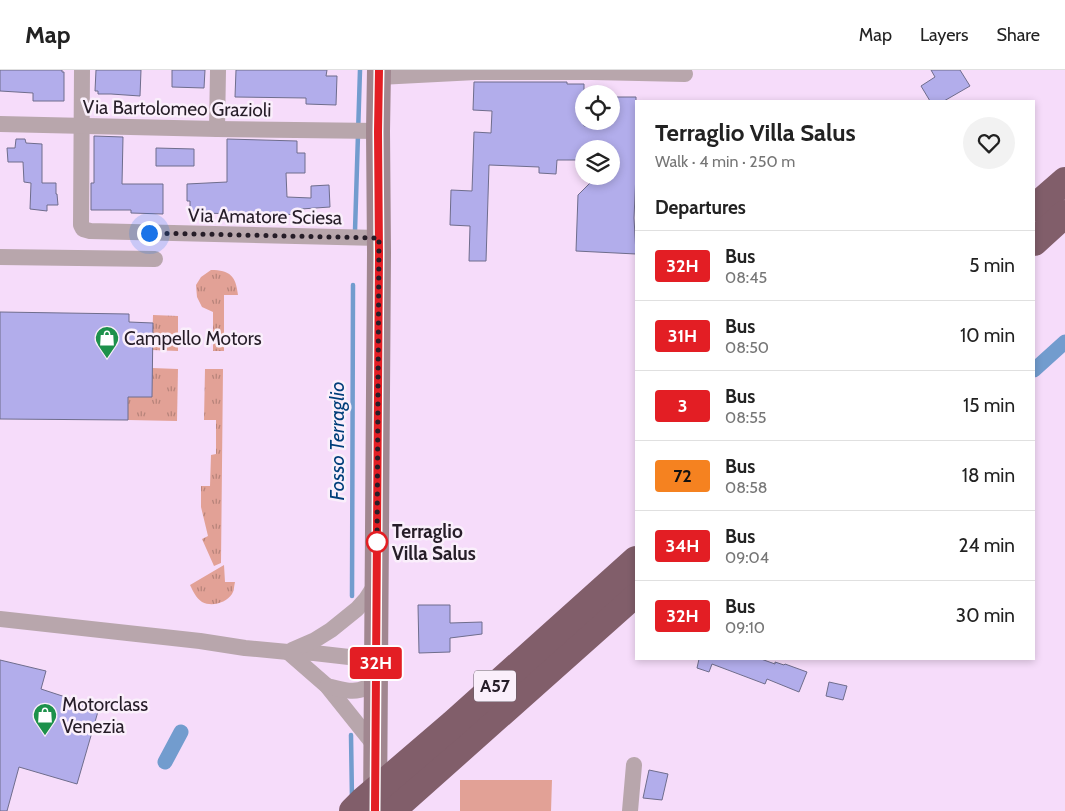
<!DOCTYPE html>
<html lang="en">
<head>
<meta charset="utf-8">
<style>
  :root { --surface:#fff; --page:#f2f2f2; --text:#222; --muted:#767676; --line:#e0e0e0 }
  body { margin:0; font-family:Cabin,sans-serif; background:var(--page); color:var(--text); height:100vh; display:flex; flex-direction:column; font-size:19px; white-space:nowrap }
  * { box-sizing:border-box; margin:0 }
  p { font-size:16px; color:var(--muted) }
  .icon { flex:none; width:28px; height:28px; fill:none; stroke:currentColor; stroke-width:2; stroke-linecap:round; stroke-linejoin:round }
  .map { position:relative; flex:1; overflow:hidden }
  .side { position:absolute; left:635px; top:30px; width:400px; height:560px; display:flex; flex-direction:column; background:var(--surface); border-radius:0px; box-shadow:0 2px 8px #0003 }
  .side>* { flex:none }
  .badge { padding:0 10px; border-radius:4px; font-size:18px; line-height:32px }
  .fabs { position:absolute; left:575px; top:15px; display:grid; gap:10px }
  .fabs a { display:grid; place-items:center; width:45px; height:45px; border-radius:50%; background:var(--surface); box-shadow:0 2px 8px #0003; font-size:25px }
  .you { position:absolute; width:25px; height:25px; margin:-12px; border:4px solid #fff; border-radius:50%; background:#1a73e8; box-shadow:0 0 0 8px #1a73e833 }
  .map>.badge { position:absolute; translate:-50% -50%; box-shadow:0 0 0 2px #fff }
  h2 { padding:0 20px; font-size:19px; line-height:45px }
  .round { display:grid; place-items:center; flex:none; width:52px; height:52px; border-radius:26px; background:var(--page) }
  .head { display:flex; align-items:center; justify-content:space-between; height:85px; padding:0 20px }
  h1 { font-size:24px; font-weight:700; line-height:38px }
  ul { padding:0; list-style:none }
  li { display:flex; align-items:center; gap:15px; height:70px; padding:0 20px; border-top:1px solid var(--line) }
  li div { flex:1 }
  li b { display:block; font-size:19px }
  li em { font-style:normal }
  li .badge { min-width:55px; font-weight:700; text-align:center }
  header { display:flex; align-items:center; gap:30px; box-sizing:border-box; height:70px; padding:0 25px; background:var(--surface); border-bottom:1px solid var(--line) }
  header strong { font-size:24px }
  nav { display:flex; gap:28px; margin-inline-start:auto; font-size:18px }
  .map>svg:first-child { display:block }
</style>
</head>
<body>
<header>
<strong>Map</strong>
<nav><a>Map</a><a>Layers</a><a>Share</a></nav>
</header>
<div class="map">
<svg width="1065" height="741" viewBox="0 0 1065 741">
  <defs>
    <pattern id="grass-tufts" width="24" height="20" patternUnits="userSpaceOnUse" patternTransform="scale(1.25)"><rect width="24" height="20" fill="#e2a196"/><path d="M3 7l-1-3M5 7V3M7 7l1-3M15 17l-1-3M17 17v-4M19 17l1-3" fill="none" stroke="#b7837a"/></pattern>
  </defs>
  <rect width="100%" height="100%" fill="#f6dcfa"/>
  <g fill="url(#grass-tufts)">
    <path d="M211,200C230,200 236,206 238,225H224V281H213V242L202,237L197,227L196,215L201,207Z"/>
    <polygon points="153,245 178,246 178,281 152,280"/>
    <polygon points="152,298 178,299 177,351 128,350 128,327"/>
    <polygon points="205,299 223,299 221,493 214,496 202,469 208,466 201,437 201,416 210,416 211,385 216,384 216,350 204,350"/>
    <path d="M224,495L225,512H235C234,516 234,521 232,524C226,533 212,537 202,532C196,528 193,521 190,515Z"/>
  </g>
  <polygon fill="#e2a196" points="460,710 552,710 551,741 460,741"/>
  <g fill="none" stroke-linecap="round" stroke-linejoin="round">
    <g stroke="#729cce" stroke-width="4.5">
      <polyline points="355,161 360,0"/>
      <polyline points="352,526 353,215"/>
      <polyline points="351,665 352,729"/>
    </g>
    <g stroke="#729cce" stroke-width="15">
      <polyline points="1034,300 1065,272"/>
      <polyline points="165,692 181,662"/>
    </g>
  </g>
  <g fill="#b2adeb" stroke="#6f6d8c">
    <polygon points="0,0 62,0 62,2 64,2 64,31 33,31 33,23 0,21"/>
    <polygon points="96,0 141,0 140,26 111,24 98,24 98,21 95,21"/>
    <polygon points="172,0 205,0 204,18 172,17"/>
    <polygon points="236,0 327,0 326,6 337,6 336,35 306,34 306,28 235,27"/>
    <polygon points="931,0 960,0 970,16 944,31 930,31 921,16 935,7"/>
    <polygon points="474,12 567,12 567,14 584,14 584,56 607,56 607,51 611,51 611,27 636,27 636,103 634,148 636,184 576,181 578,125 593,110 593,106 611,106 611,79 584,79 584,90 557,90 556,104 539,103 539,97 489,95 486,191 469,191 470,156 450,155 451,120 472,121 474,62 491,63 492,41 473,40"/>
    <polygon points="94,66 123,67 122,114 163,114 163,144 131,143 131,140 91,140 91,113 94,113"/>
    <polygon points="16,69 25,69 26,73 42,74 42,113 56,113 56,124 57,124 58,135 47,135 47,141 30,139 31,113 24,112 23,92 8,92 7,78 15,78"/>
    <polygon points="227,69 297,71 297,83 305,83 305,103 286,103 287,127 311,128 311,116 329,115 330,137 301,139 301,145 258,143 258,144 190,143 190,131 187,131 187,114 227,112"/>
    <polygon points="156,78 194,79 194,96 156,96"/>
    <polygon points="0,242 129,244 129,252 153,253 152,327 128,327 128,350 0,349"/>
    <polygon points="418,535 450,535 450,553 482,552 482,564 450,568 450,582 419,583"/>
    <polygon points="699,589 761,589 775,594 775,592 784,595 785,594 807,602 799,622 767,609 765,614 712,594 709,602 697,598"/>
    <polygon points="0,590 46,601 41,619 99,638 77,714 19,697 7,741 0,741"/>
    <polygon points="829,612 847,616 843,630 826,626"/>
    <polygon points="649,700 668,704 662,730 643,728"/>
  </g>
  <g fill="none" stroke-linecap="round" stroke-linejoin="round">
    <g stroke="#b8a6ac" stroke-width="16">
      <polyline points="82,0 81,155 83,159 90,161 379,168"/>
      <polyline points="379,7 476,2 592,2 685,4"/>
      <polyline points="0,54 217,59 378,61"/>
      <polyline points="217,59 218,0"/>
      <polyline points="0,187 155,189"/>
      <polyline points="0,549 200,571 245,578 288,582 314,583 349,587 362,591 376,599"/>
      <polyline points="292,580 315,570 331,560 357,539 366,529 377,512"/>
      <polyline points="288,582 327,616 375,676"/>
      <path d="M327,616C339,619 354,624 365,618C369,616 372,613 376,610"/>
      <polyline points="630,741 634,695"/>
    </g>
    <polyline stroke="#a18790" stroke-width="24" points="375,741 379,183 378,61 379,0"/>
    <g stroke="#815e6a" stroke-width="28">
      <polyline points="1034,138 1065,111"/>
      <polyline points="1034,172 1065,144"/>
      <polyline points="391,741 636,523"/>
    </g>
    <polyline stroke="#815e6a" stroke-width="28" points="353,741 363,731 453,654 636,490"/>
  </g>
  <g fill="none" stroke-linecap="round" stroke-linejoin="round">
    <g stroke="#fff" stroke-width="11">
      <polyline id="line" points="375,741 379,183 378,62 379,0"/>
    </g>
    <use href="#line" stroke="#e31e24" stroke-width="8"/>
    <polyline stroke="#261d28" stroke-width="5" stroke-dasharray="0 9" points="149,163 379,168 377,476 377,472"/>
  </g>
  <defs>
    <g id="shop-pin" transform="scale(1.25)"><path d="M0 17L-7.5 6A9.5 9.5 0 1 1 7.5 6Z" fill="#1d914b" stroke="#faeffb"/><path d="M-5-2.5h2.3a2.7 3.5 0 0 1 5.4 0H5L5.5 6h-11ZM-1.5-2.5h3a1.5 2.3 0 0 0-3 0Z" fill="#fff"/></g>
  </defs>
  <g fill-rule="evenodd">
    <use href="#shop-pin" x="107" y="268"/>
    <use href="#shop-pin" x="45" y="645"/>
  </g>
  <circle fill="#fff" stroke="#e31e24" stroke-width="2.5" cx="377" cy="472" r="10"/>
  <g text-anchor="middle" stroke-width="5" stroke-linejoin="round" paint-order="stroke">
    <rect fill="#faeffb" stroke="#665c67" stroke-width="1" x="474" y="600.5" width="42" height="31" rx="4"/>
    <g font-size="18" font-weight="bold" fill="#261d28">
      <text x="495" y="622">A57</text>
    </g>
    <g font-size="19" fill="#261d28" stroke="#faeffb">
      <text transform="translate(177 38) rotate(1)" y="7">Via Bartolomeo Grazioli</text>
      <text transform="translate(265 146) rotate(1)" y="7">Via Amatore Sciesa</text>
    </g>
    <g font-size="19" fill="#261d28" stroke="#faeffb" text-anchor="start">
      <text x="124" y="275">Campello Motors</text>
      <text x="62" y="641">Motorclass<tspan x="62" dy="22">Venezia</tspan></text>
    </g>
    <g font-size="19" font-weight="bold" fill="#261d28" stroke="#faeffb" text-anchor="start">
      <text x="392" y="468">Terraglio<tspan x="392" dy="22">Villa Salus</tspan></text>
    </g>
    <g font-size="20" font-style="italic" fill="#003e7a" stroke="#faeffb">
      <text transform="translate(337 371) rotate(-90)" y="7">Fosso Terraglio</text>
    </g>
  </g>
</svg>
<div class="fabs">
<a><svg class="icon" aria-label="locate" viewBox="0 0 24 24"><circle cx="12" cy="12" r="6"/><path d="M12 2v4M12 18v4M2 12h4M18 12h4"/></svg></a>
<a><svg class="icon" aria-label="layers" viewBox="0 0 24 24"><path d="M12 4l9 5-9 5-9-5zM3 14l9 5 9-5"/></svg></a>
</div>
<div class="you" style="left:149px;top:163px"></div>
<b class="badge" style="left:376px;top:593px;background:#e31e24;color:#fff">32H</b>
<section class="side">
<div class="head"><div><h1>Terraglio Villa Salus</h1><p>Walk · 4 min · 250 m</p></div><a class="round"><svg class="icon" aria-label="heart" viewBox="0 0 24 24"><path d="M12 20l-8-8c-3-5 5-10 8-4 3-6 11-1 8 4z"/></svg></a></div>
<h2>Departures</h2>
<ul>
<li><span class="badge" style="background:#e31e24;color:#fff">32H</span><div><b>Bus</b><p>08:45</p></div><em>5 min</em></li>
<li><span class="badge" style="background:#e31e24;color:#fff">31H</span><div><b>Bus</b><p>08:50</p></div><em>10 min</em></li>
<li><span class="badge" style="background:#e31e24;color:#fff">3</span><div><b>Bus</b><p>08:55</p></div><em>15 min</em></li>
<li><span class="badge" style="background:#f58220;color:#111">72</span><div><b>Bus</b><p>08:58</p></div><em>18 min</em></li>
<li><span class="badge" style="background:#e31e24;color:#fff">34H</span><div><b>Bus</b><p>09:04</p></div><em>24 min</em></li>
<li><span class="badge" style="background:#e31e24;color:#fff">32H</span><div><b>Bus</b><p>09:10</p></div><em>30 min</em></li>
</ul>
</section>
</div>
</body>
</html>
